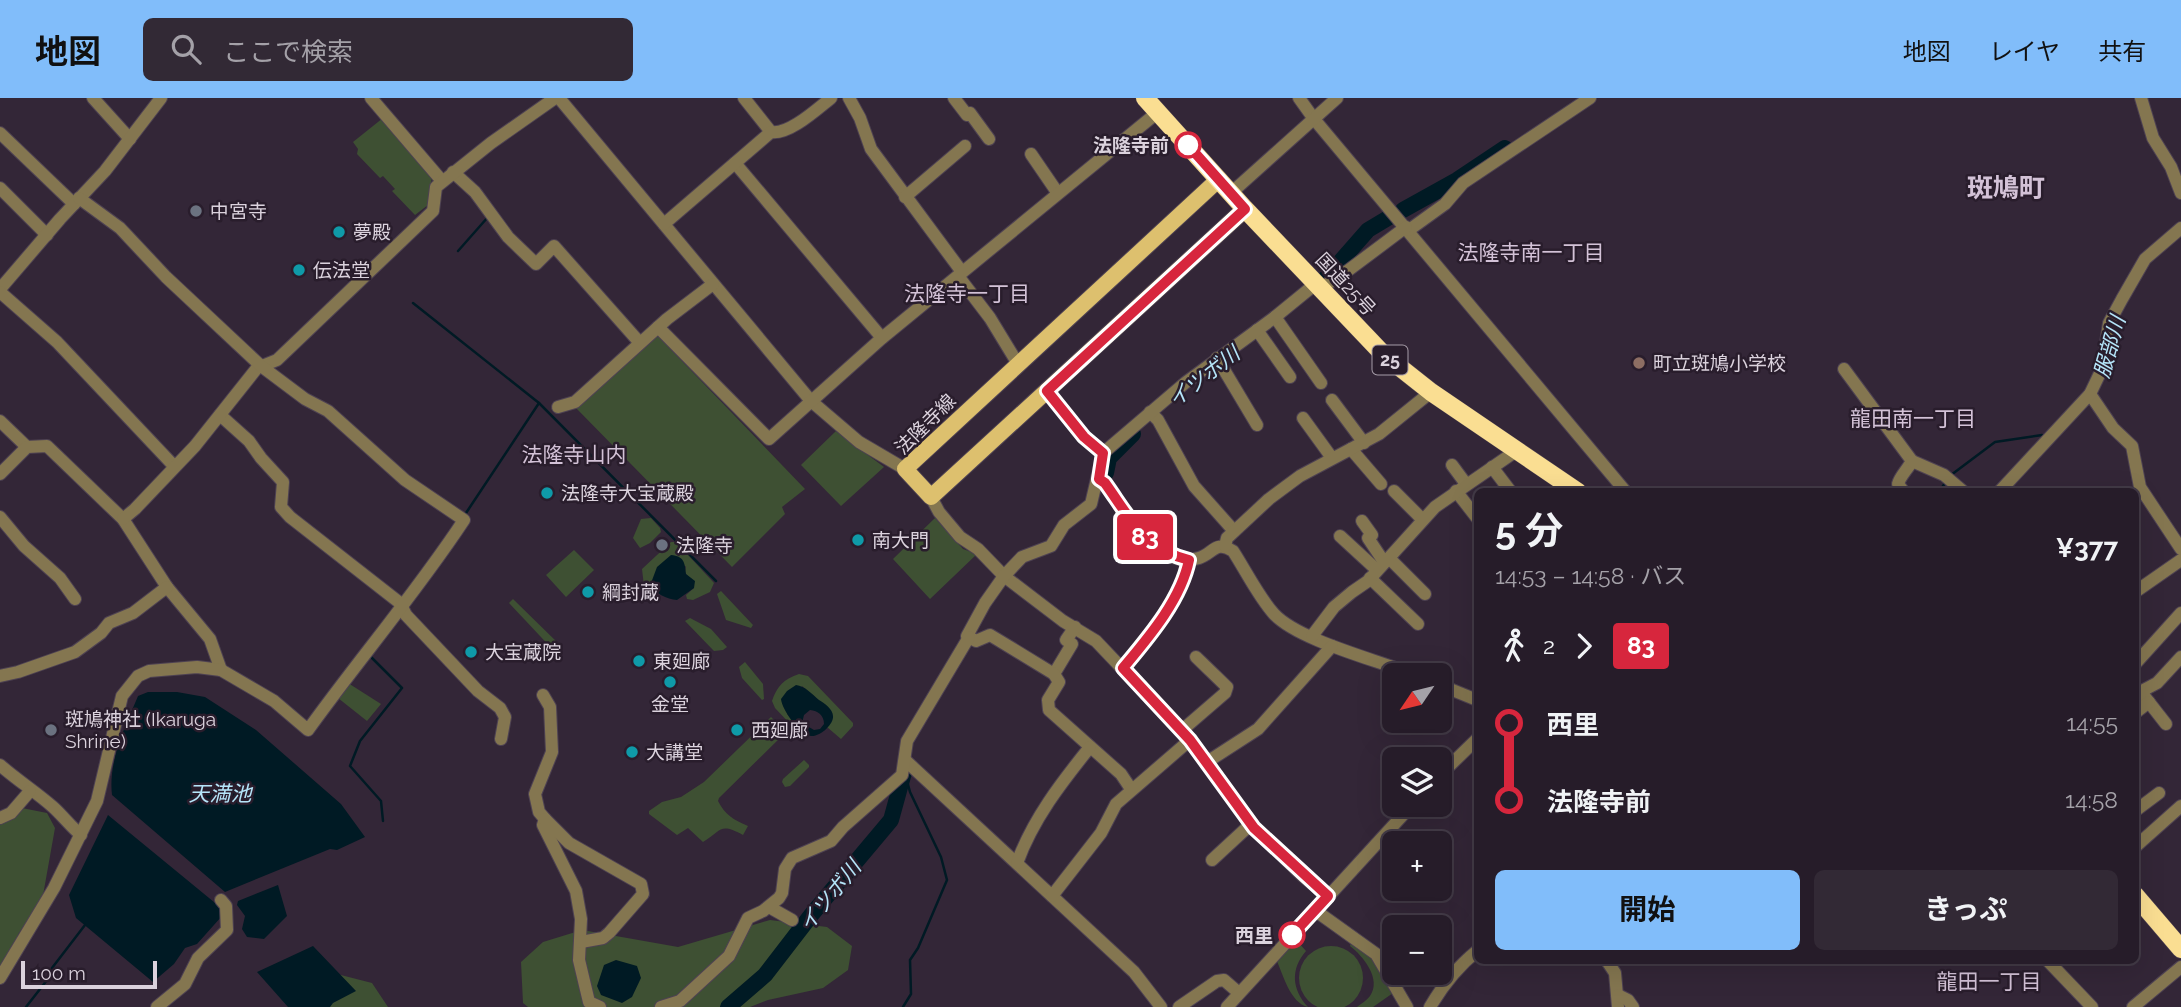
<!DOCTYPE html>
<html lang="ja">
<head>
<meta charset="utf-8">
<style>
  :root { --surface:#261c29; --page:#322935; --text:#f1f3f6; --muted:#a4a1a8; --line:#423a46; --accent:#81bdfa }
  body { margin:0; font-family:Raleway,"Noto Sans JP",sans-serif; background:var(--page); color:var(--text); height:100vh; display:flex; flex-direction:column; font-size:26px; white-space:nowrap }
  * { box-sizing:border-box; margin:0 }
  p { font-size:23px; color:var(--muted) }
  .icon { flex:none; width:38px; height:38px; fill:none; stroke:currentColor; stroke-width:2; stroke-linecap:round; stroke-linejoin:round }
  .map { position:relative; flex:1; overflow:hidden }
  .panel { position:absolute; left:1474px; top:390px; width:665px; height:476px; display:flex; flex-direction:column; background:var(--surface); border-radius:10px; box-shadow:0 7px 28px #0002,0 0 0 2px var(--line) }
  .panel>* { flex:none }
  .badge { padding:0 14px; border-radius:5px; font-size:24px; line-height:46px }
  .needle { width:46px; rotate:235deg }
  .tools { position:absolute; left:1382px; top:565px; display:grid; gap:14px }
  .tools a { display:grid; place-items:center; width:70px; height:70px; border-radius:10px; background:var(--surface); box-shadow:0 7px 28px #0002,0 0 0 2px var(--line); font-size:35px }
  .scale { position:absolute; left:21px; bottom:18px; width:136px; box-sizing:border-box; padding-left:7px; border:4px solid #dbd2dd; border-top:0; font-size:19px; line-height:24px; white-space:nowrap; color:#dbd2dd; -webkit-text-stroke:5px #291d2c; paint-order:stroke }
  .map>.badge { position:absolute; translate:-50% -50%; box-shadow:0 0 0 4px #fff }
  .legs { display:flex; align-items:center; gap:10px; height:77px; padding:0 21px; font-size:23px }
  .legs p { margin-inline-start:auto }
  .headline { display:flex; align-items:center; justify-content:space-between; height:119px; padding:0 21px }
  h1 { font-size:38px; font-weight:700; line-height:52px }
  .action { display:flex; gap:14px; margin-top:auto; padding:14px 21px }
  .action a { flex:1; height:80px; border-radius:10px; background:var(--accent); color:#111; font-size:28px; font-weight:700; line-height:80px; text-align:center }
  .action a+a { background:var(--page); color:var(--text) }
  ul { padding:0 21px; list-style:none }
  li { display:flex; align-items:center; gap:24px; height:77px; font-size:26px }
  li i { display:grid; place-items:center; width:10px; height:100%; margin:0 9px; background:currentColor }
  li i::after { content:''; width:18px; height:18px; margin:-9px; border:5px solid; border-radius:50%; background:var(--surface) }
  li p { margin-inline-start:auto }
  li:first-child i { background:linear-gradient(#0000 50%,currentColor 0) }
  li:last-child i { background:linear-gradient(currentColor 50%,#0000 0) }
  header { display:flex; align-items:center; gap:42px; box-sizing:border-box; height:98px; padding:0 35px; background:var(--accent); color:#111 }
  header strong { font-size:33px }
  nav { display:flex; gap:38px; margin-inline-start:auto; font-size:24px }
  .search { width:490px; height:63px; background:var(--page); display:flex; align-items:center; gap:18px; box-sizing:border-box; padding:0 24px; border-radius:10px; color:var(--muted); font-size:26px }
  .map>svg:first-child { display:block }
</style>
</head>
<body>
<header>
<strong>地図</strong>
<div class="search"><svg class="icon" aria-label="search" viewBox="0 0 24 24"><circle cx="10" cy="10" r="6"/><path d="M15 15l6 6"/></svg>ここで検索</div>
<nav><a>地図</a><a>レイヤ</a><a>共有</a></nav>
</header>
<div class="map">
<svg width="2181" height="909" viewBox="0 0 2181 909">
  <rect width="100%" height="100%" fill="#332637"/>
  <g fill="#3e5033">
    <polygon points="383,20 432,78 428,107 415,117 392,93 395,91 383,78 380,80 357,56 358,51 353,44"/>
    <polygon points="656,236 805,391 782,409 785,416 732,469 576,310"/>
    <polygon points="836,333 884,369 841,408 801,367"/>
    <polygon points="651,420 660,430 661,434 650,445 640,450 633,440 641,421"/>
    <polygon points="935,420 963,451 977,456 930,501 893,461"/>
    <polygon points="671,444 676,444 714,485 710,494 693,502 687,501 686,497 694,490 685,474 686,468 653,490 655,492 649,495 644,488 642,471"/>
    <polygon points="574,452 594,472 566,499 546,477"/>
    <polygon points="721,493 753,527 751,530 726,522 717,496"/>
    <polygon points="513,501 562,549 556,555 509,505"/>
    <polygon points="690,520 711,531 727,549 723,552 714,553 685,523"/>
    <polygon points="745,564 763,586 764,601 762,602 742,580 739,569"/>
    <path d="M799,576L808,578L853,625V628L841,641L827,629L831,613L802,588L787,616L796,627L794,630L775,610L772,603C777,588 784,581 799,576Z"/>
    <polygon points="348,585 381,606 367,623 338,600"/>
    <path d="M771,619L786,634L719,700L718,703C725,717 734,722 748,728L743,737C719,724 722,733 703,744L688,730L677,737L649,716V713L662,704L681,699L704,684Z"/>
    <polygon points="804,662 809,667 809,669 790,688 785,689 782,684 783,681"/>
    <polygon points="22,710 47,715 55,730 42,803 19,835 0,874 0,721"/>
    <path d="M1316,818L1373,859L1393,895L1373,909H1357C1361,906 1367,902 1370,898C1382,881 1363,858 1350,848L1351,845L1314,820Z"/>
    <polygon points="770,822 827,829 852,848 848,872 823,890 768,902 750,909 528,909 523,905 521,864 543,844 582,832 678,849"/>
    <path d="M1300,835L1302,837L1297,843L1306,853C1290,871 1292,892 1308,909C1290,905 1283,876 1276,861Z"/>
    <circle cx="1331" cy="880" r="32"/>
    <polygon points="333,875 372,885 388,909 324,909"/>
  </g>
  <g fill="#001a24" fill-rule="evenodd">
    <path d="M671,457C684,458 685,465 686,476L695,483L694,490L677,502C667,501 654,496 651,485L657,469Z"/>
    <path d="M796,587C805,588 812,596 819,602C824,605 833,611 833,618C834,626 820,639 811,638C800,637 782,612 781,601L787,593ZM810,612C818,613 824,617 824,626L820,631L814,632L802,625L804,617Z"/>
    <path d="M148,594H177L205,599L256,632L341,706L365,739L337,752L330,751L225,794L112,697C108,663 125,629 138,598Z"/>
    <polygon points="108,717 220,809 222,818 197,846 185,850 174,866 153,884 76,820 69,797"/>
    <polygon points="278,787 287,818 264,841 247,839 242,831 245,818 237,807 238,803"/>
    <polygon points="313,848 356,893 333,905 330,909 288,909 257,874"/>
    <polygon points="616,862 637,868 641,880 632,899 622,905 601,897 597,888 604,867"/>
  </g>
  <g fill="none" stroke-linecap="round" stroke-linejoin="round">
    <g stroke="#001a24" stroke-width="2.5">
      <polyline points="458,153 488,119"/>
      <polyline points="413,205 539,305 466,415"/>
      <polyline points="539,305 716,483"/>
      <polyline points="1951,377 1995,344 2042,337"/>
      <polyline points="1939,394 1945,385"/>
      <polyline points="370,558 402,590 360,643 350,668 381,703 383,723"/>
      <polyline points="26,909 51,877 52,870 85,827"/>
      <polyline points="903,909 911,896 910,862 918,850 947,782 941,759 910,694 906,679"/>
    </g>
    <g stroke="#001a24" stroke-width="16">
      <polyline points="1403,112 1457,82 1505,50"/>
      <polyline points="1325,181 1368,132 1388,120"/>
      <polyline points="1106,375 1109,360 1133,336"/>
      <polyline points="728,909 765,877 812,816 891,722 905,671"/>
    </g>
    <g stroke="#4e4252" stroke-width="14">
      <g id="minor">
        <polyline points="93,0 130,41"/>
        <polyline points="371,0 442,83"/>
        <polyline points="559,0 811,303 859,344 905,371"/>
        <polyline points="744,0 771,34"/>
        <polyline points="849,0 860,20 871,51 962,174"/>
        <polyline points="954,0 967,17 970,15 989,41"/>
        <polyline points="1299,0 1314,21 1626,394"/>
        <polyline points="2141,0 2153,40 2171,69 2181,95"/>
        <polyline points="0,35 74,106"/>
        <polyline points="1031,56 1057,94"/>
        <polyline points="735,65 882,240"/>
        <polyline points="453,74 475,94 508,139 536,166 554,148 640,245"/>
        <polyline points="0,90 47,137"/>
        <polyline points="1231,95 1337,0"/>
        <polyline points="905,99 965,48"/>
        <path d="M664,126L771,34C789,37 817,11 831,0"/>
        <polyline points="1409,132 1445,106 1463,85 1590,0"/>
        <polyline points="958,178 990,220 1018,266"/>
        <polyline points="1321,190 1346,174 1406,129"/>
        <polyline points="0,191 60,121 105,73 161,0"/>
        <polyline points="0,194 57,244 174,368"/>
        <polyline points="1275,219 1321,285"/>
        <polyline points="658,229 769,341 882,240 1158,14"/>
        <polyline points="1257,232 1290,279"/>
        <polyline points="1217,260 1257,327"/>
        <path d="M1844,271L1912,363C1908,371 1900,378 1898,386L1904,394"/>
        <polyline points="1047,293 1084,339 1103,355"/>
        <polyline points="2090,296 2113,330 2132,348 2140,389 2181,451"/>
        <polyline points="1332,302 1364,345"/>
        <polyline points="558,309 575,304 667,221 713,186"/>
        <polyline points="1150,314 1158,322 1194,388 1234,433"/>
        <polyline points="220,317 249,343 261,360 283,384 281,409 290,419 400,505 406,517 478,593 500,610 505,619 501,641"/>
        <polyline points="1303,320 1332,360"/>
        <polyline points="0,323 27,349"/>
        <polyline points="1351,351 1381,386"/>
        <polyline points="1912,363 1944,377 1964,394"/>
        <polyline points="1452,367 1466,386"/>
        <polyline points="1492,369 1511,394"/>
        <polyline points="0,376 27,349 47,348 123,421 167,489 210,541 221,572"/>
        <path d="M1099,381L1105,385C1124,412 1158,473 1199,460C1214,455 1215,442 1233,453C1246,473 1258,498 1274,516C1299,543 1381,563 1417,578"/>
        <polyline points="1394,393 1422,421"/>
        <polyline points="1456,393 1477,420"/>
        <polyline points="1999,394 2090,296 2102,271 2109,225 2122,201 2145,161 2181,130"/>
        <polyline points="931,399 939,414 960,439 978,451 1004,478 1063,523 1096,543 1190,642 1254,730 1303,778 1328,798"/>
        <polyline points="0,419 24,448 60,480 75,501"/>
        <polyline points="123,421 135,411 195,348 257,270 277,262 433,113 436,89 491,45 555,0"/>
        <polyline points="1362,423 1372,437 1368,440 1384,464"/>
        <polyline points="1340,438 1377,472"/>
        <polyline points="1225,448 1227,440 1269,401 1300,378 1379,336 1431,294"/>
        <polyline points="1389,460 1425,496"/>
        <polyline points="1370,480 1418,526"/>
        <polyline points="2135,494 2181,462"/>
        <polyline points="1312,538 1334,509 1352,494 1368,483 1435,409 1516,353"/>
        <polyline points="2135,566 2181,515"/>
        <path d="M1123,570C1148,540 1181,502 1189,462"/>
        <polyline points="1054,576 1072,546 1066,542 1075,529"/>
        <polyline points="0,578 18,574 75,554 101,535 109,525 133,515 167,489"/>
        <polyline points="1440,587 1477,602"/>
        <polyline points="2135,591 2138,595 2157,585 2181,559"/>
        <polyline points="2141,594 2166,626"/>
        <polyline points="543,597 550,609 552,654 535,696 539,714 545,721 543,727 576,793 581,821 579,862 589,904 600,909"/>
        <polyline points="2135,615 2149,604"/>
        <polyline points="1181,633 1225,595 1227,589 1196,559"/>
        <polyline points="905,662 1134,874 1161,909"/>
        <polyline points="1207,664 1258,631 1332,548"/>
        <path d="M0,667C17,682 36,694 53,709C63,718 71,729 81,737"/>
        <polyline points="1440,677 1477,641"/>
        <polyline points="1131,691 1121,676 1049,612 1048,602 1059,584 1054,576 990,537 976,543 967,538 985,505 1004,478 1022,459 1051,448 1064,427 1091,406 1103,355 1185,285 1275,219 1313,188"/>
        <polyline points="2135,713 2159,695"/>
        <polyline points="0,720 11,715 30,693"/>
        <polyline points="545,721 569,745 641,786 643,796 609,835 603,840 581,844"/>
        <polyline points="2135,749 2181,708"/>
        <polyline points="1212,762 1251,726"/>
        <path d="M1017,765C1033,721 1061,685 1090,649"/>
        <polyline points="1052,798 1101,735 1116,706 1190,642"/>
        <polyline points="769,809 792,822"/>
        <polyline points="1316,813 1376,856 1407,909"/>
        <polyline points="1607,863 1615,875 1618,909"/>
        <polyline points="2048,863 2092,909"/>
        <path d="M0,880L54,790L97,703L122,598L138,578L149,573L197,569L221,572L274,603L308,632C359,561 416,495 464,422L405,382L328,313L305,301L261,268L166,179L120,130L79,100"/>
        <polyline points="1618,897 1628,902 1633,909"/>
        <polyline points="157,909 185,886 198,860 227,832 226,808 221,802"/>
        <polyline points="661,909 680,903 729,858 748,820 763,813 779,800 782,795 785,771 792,760 831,743 843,729 902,677 907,643 969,539"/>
        <polyline points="1179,909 1217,883 1224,882 1239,895"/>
        <polyline points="1227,909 1412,707"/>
        <path d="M1430,909C1443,887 1457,869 1477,853"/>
        <polyline points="2133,909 2181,869"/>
      </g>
    </g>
    <g stroke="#4e4252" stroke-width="18">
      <polyline id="major" points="1219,81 905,371 931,399 1245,111"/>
    </g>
    <g stroke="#4e4252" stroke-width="19">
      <g id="highway">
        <polyline points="1145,0 1245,111 1383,256 1431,294 1578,394"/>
        <polyline points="2135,797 2181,851"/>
      </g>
    </g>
    <use href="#minor" stroke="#847650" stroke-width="12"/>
    <use href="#major" stroke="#ddc06e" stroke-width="16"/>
    <use href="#highway" stroke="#fade92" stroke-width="18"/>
  </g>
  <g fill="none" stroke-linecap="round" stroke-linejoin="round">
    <g stroke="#fff" stroke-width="16">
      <path id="line-1" d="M1188,47L1245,111L1047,293L1084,339L1103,355L1099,381L1105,385C1130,420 1144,451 1189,462C1181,502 1148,540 1123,570L1190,642L1254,730L1328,798L1292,837"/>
    </g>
    <use href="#line-1" stroke="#d7263d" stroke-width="10"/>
  </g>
  <g fill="#fff" stroke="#d7263d" stroke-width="3.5">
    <circle cx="1188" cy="47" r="12"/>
    <circle cx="1292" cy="837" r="12"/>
  </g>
  <g fill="#6b7280" stroke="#291d2c" stroke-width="2.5">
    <circle cx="196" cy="113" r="7"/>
    <circle cx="662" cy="447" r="7"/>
    <circle cx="51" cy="632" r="7"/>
  </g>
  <g fill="#0f9aa8" stroke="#291d2c" stroke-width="2.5">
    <circle cx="339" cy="134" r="7"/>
    <circle cx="299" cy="172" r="7"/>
    <circle cx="547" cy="395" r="7"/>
    <circle cx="858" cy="442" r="7"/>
    <circle cx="588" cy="494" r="7"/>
    <circle cx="471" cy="554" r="7"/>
    <circle cx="639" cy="563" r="7"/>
    <circle cx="670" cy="584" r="7"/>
    <circle cx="737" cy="632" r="7"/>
    <circle cx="632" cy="654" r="7"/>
  </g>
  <circle fill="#8d6e63" stroke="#291d2c" stroke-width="2.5" cx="1639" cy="265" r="7"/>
  <g text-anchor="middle" stroke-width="5" stroke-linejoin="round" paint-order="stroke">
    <rect fill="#291d2c" stroke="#a69ca8" stroke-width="2" x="1372.5" y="247.5" width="35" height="29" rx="5"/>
    <g font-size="18" font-weight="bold" fill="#dbd2dd">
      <text x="1390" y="268">25</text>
    </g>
    <g font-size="19" font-weight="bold" fill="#dbd2dd" stroke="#291d2c" text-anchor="end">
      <text x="1169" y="54">法隆寺前</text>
      <text x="1273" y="844">西里</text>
    </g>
    <g font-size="19" fill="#dbd2dd" stroke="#291d2c" text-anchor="start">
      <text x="210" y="120">中宮寺</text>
      <text x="353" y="141">夢殿</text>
      <text x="313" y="179">伝法堂</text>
      <text x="1653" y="272">町立斑鳩小学校</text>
      <text x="561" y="402">法隆寺大宝蔵殿</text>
      <text x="872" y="449">南大門</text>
      <text x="676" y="454">法隆寺</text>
      <text x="602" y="501">綱封蔵</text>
      <text x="485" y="561">大宝蔵院</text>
      <text x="653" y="570">東廻廊</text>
      <text x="670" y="613" text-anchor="middle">金堂</text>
      <text x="65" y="628">斑鳩神社 (Ikaruga<tspan x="65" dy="22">Shrine)</tspan></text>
      <text x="751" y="639">西廻廊</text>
      <text x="646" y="661">大講堂</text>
    </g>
    <g font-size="19" fill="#dbd2dd" stroke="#291d2c">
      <text transform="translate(1346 186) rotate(47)" y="7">国道25号</text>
      <text transform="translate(925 326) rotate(-45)" y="7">法隆寺線</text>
    </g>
    <g font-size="21" fill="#d3c2d7" stroke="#291d2c">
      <text x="1531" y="162">法隆寺南一丁目</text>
      <text x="967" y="203">法隆寺一丁目</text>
      <text x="1913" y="328">龍田南一丁目</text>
      <text x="574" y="364">法隆寺山内</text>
      <text x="1989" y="891">龍田一丁目</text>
    </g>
    <g font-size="21" font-style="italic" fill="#b5e5f9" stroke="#291d2c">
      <text transform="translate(2110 249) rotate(-74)" y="7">服部川</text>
      <text transform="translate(1204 279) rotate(-38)" y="7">イツボ川</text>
      <text x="220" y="703">天満池</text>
      <text transform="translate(830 798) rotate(-51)" y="7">イツボ川</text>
    </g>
    <g font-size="26" font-weight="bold" fill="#d3c2d7" stroke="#291d2c">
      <text x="2006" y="99">斑鳩町</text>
    </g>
  </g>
</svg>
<div class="tools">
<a><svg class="needle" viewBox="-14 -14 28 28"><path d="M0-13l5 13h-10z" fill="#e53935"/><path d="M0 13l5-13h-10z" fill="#a4a1a8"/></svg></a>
<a><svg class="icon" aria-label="layers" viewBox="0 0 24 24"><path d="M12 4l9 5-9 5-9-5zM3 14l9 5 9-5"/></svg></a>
<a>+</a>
<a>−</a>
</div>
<div class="scale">100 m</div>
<b class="badge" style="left:1145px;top:439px;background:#d7263d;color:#fff">83</b>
<section class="panel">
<div class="headline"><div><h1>5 分</h1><p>14:53 – 14:58 · バス</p></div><b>¥377</b></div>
<div class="legs"><svg class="icon" aria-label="walk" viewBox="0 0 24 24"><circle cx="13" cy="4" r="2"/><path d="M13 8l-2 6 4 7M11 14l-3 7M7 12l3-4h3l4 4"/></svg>2<svg class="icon" aria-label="forward" viewBox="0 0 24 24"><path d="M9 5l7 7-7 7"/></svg><b class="badge" style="background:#d7263d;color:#fff">83</b></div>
<ul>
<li><i style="color:#d7263d"></i><b>西里</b><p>14:55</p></li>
<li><i style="color:#d7263d"></i><b>法隆寺前</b><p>14:58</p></li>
</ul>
<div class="action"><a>開始</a><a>きっぷ</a></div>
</section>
</div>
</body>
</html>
